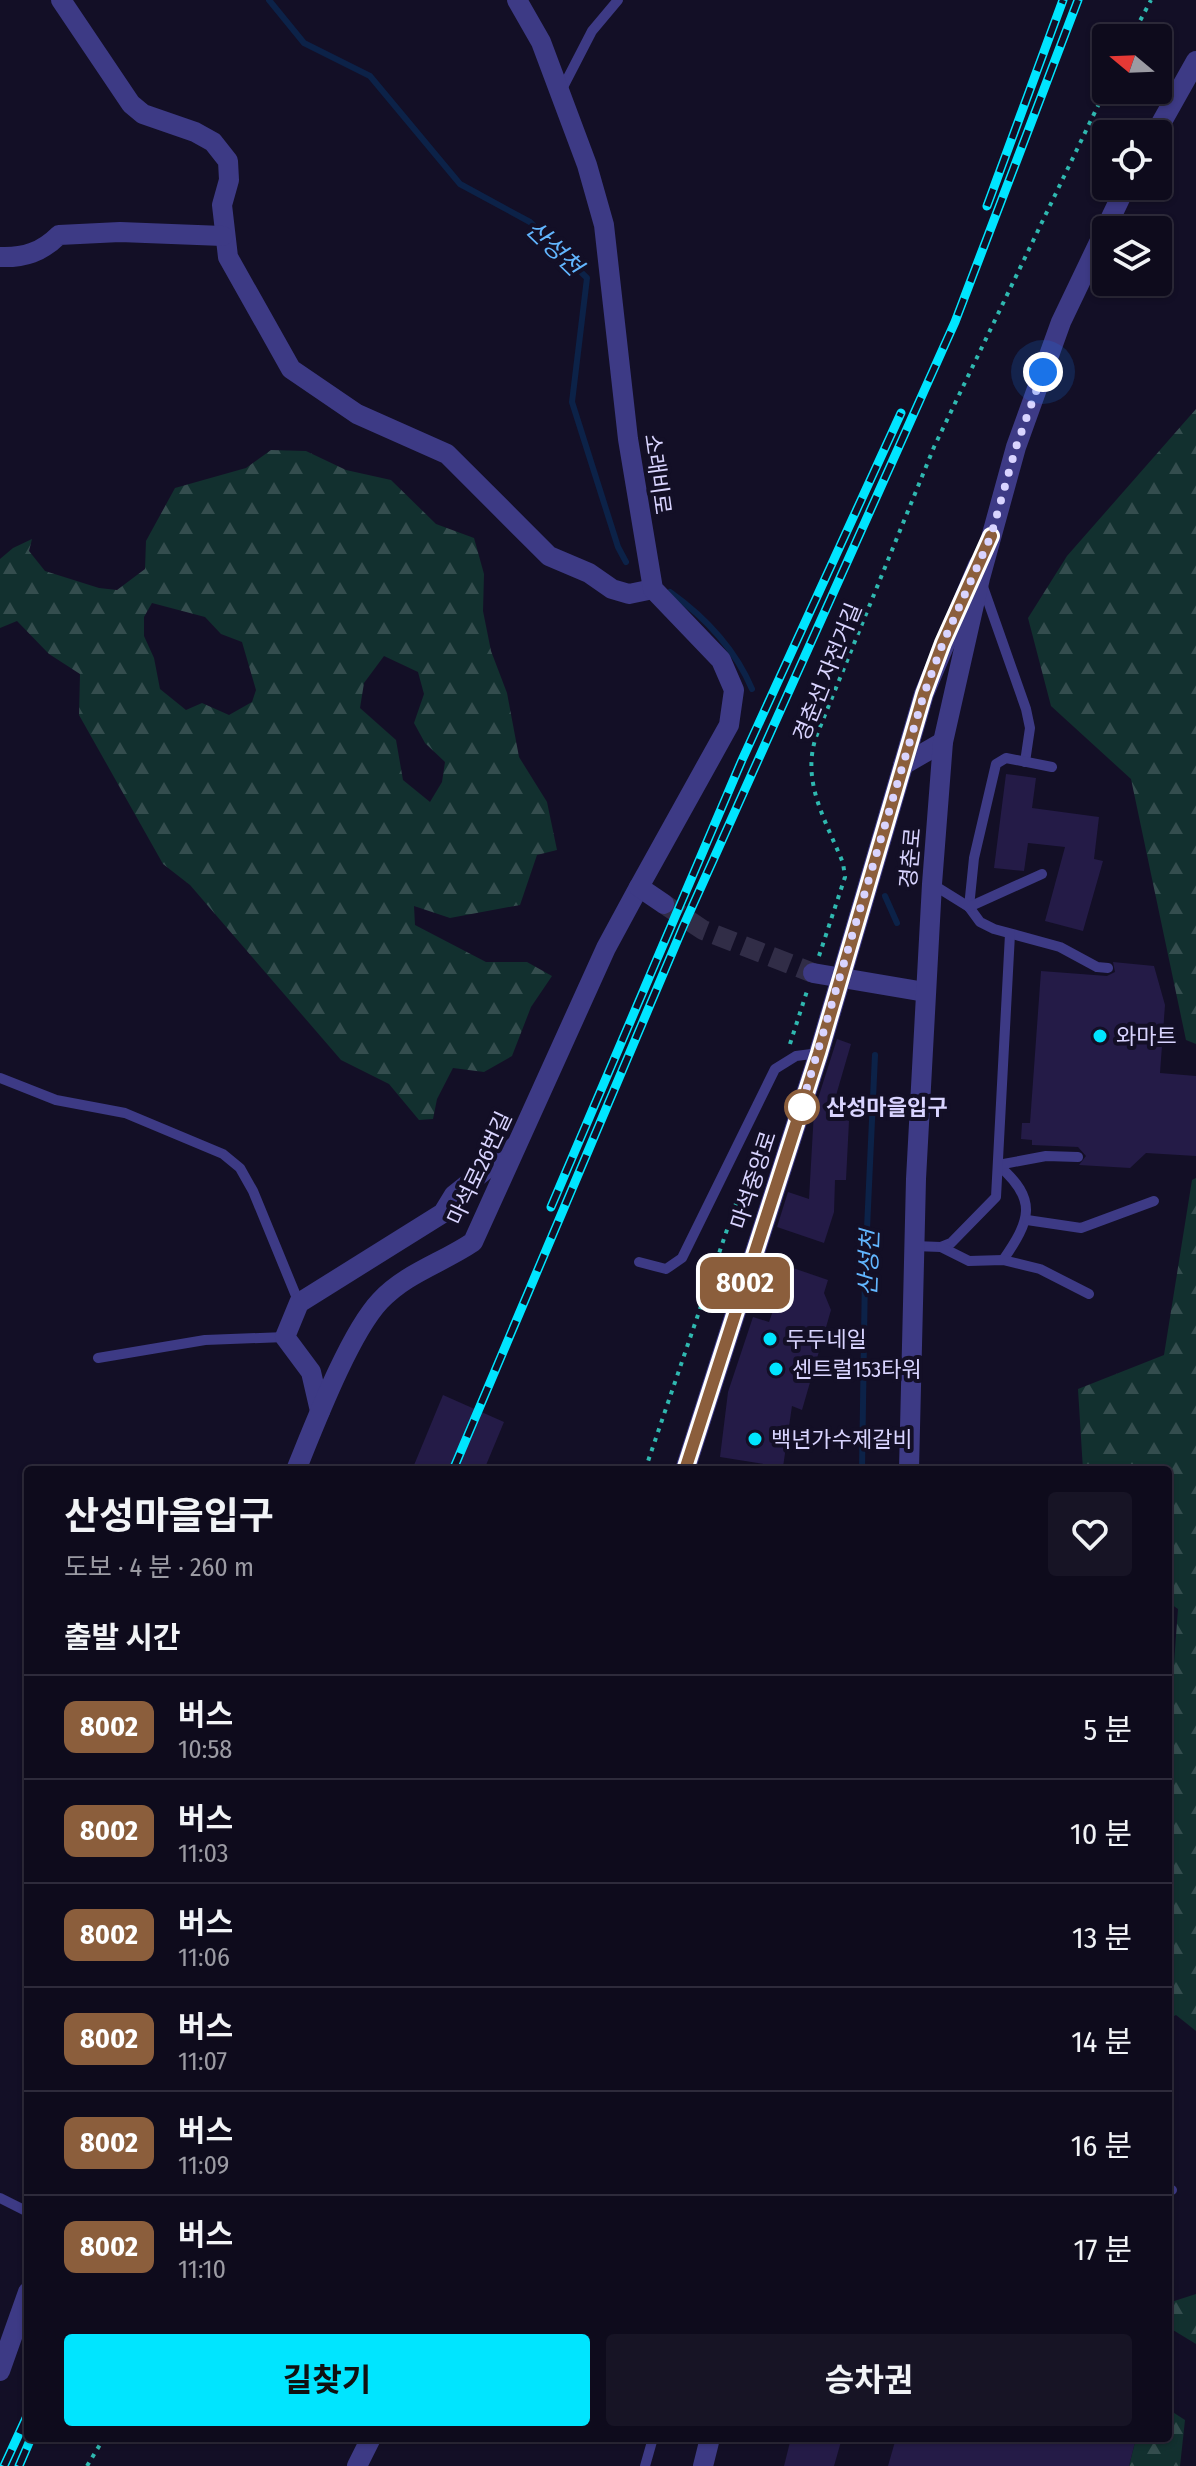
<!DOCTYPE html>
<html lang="ko">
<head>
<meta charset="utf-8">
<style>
  :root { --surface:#0e0b1c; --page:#171425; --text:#f1f3f6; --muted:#9b9ba3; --line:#2e2b3b; --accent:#00e5ff }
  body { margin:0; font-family:"Fira Sans Condensed","Noto Sans KR",sans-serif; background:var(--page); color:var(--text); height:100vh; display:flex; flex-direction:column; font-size:30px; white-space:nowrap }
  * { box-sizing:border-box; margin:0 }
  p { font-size:26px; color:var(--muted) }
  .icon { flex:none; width:44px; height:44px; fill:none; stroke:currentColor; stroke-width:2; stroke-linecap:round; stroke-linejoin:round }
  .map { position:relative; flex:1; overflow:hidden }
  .details { position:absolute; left:24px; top:1466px; width:1148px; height:976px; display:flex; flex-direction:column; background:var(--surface); border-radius:8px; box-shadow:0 2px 6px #0004,0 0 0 2px var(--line) }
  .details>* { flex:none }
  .badge { padding:0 16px; border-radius:12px; font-size:28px; line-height:52px }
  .needle { width:52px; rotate:289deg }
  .tools { position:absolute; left:1092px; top:24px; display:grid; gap:16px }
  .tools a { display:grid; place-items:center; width:80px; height:80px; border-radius:8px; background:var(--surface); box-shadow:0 2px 6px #0004,0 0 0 2px var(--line); font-size:40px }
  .you { position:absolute; width:40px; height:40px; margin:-20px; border:6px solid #fff; border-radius:50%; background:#1a73e8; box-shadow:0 0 0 12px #1a73e833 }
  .map>.badge { position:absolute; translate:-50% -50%; box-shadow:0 0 0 4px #fff }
  h2 { padding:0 40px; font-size:30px; line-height:72px }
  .round { display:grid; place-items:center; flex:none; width:84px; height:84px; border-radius:8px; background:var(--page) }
  .headline { display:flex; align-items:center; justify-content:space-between; height:136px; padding:0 40px }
  h1 { font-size:38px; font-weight:700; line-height:60px }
  .primary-button { display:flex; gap:16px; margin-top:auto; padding:16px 40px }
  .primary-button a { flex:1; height:92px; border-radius:8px; background:var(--accent); color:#111; font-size:32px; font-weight:700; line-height:92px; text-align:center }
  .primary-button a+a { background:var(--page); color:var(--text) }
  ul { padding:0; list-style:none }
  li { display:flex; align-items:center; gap:24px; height:104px; padding:0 40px; border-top:2px solid var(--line) }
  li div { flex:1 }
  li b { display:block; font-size:30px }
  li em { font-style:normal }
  li .badge { min-width:88px; font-weight:700; text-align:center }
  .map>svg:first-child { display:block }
</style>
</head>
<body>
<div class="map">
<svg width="1196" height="2466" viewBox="0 0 1196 2466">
  <defs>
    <pattern id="forest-firs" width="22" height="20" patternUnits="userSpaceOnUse" patternTransform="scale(2)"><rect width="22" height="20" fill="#12302f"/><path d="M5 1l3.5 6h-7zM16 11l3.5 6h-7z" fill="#344d4e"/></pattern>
  </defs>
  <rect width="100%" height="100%" fill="#130f26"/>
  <g fill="url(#forest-firs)" fill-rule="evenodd">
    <polygon points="1196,409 1196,1044 1186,1040 1131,779 1051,706 1028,618 1067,556"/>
    <path d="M271,450L306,451L346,470L391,480L436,524L474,538L484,574L483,611L491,651L507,693L519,757L547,802L557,850L537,855L520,905L450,918L414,906L415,925L486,962H527L552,976L531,1007L512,1056L484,1072L453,1068L437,1099L433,1119L419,1120L389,1084L341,1060L190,885L163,864L79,715L80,674L49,654L17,621L0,628V559L13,548L32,539L29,551L45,571L99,588L117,590L145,569L146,541L175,488L246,468ZM152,603L205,617L221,634L242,642L256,690L252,702L229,715L202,703L186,710L160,689L154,658L144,636V617ZM384,656L418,672L424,694L414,723L425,743L445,762L442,782L430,802L403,780L396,740L360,708L364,683Z"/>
    <polygon points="1196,1178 1196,2031 1176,2015 1168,2019 1168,1744 1178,1609 1168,1602 1168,1470 1083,1470 1078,1389 1164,1355 1192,1180"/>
    <polygon points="1196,2294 1196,2344 1168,2327 1168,2303"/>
    <polygon points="1168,2409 1185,2420 1180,2466 1129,2466 1136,2438 1168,2438"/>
  </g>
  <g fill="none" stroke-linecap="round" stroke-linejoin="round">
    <g stroke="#0c2248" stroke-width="6">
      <polyline points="269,0 304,43 370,76 460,184 530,222 587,278 572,402 618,547 626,562"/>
      <path d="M670,592C705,617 735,649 752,689"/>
      <polyline points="885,896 897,923"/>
      <polyline points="862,1470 865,1272 875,1055"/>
    </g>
  </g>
  <g fill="#241b47">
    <polygon points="1006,774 1036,778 1032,808 1099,817 1094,859 1103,861 1083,931 1045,921 1065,847 1028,843 1024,871 994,868"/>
    <polygon points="1113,962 1154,966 1165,1005 1160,1073 1196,1076 1196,1156 1146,1153 1130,1168 1079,1165 1086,1156 1078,1147 1032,1145 1032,1140 1021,1139 1022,1123 1030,1123 1041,971 1107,976 1115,972"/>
    <polygon points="837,1039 851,1044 830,1116 849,1121 846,1180 835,1180 834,1212 824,1243 777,1227 788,1192 809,1199 814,1111"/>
    <polygon points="793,1268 828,1280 824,1293 831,1310 802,1410 792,1406 783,1467 720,1457 728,1392 753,1317 769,1322 784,1279 789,1281"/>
    <polygon points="443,1395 504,1422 484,1470 412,1470"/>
    <polygon points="791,2438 842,2438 834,2466 784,2466"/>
    <polygon points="896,2438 1136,2438 1129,2466 888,2466"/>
  </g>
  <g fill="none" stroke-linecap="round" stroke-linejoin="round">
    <polyline stroke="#312d47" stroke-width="20" stroke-dasharray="20 10" stroke-linecap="butt" points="664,904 703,930 813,973"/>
    <g stroke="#2fb8b0" stroke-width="4" stroke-dasharray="4 6" stroke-linecap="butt">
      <polyline points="1131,38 1151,0"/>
      <path d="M819,956L845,877L843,863C826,821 801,782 816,737L934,447L1106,89"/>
      <polyline points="790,1044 807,991"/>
      <polyline points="645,1470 758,1139"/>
      <polyline points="87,2466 104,2438"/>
    </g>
    <g stroke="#3d3a85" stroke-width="10">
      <polyline points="560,93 592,31 618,0"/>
      <polyline points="982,584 1026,709 1030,728 1025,762"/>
      <polyline points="1052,767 1006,758 996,764 974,858 969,907 980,922 994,929 1060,947 1097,967 1108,968"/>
      <polyline points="932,884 969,907 1042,874"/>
      <polyline points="0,1078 56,1100 125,1113 223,1154 240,1168 253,1191 299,1303"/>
      <path d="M998,1165C1039,1200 1030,1221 1003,1260"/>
      <polyline points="998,1165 1046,1156 1078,1157"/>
      <polyline points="1027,1220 1081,1228 1154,1201"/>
      <polyline points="914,1246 941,1247 951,1243 996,1197 1010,934"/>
      <polyline points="941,1247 969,1261 1003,1260 1040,1269 1089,1294"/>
      <polyline points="639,1262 666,1269 682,1258 775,1069 796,1056 819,1053"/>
      <polyline points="98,1358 205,1340 285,1337"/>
      <polyline points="1168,2189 1172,2190"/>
      <polyline points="0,2198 28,2212"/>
      <polyline points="645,2466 653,2438"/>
    </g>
    <g stroke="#3d3a85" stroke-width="20">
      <polyline points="61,0 131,104 143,114 195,132 213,142 228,161 229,180 222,205 228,257 291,369 357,414 447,454 549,556 589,573 612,589 629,594 653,589"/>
      <path d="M0,257C24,258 42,252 59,235L120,232L223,236"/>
      <polyline points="903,765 943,742"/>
      <polyline points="320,1411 311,1372 285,1337 299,1303 443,1213 454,1195 514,1147"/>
      <path d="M296,1470C314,1426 349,1334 380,1301C406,1273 442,1263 473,1242L606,948L639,887"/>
      <polyline points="685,1470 819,1053 924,694 978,565"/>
      <polyline points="0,2371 28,2292"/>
      <polyline points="357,2466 371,2438"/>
    </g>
    <g stroke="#3d3a85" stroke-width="20">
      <polyline points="517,0 541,42 587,165 604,225 628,439 653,589 721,660 734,690 729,725 639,887 664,904"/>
      <polyline points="1155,134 1196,61"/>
      <polyline points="813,973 925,992"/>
      <polyline points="909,1470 916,1179 932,884 943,742 980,578 1016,447 1061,322 1126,186"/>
      <polyline points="703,2466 710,2438"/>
    </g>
    <g stroke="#00e5ff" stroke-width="9">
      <g id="rail">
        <polyline points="987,206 1063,0"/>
        <polyline points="551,1207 742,760 901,413"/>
        <polyline points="453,1470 683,927 955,322 1078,0"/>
        <polyline points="4,2466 28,2414"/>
        <polyline points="19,2466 31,2438"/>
      </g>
    </g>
    <use href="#rail" stroke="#130f26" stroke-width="6" stroke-dasharray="18" stroke-linecap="butt"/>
  </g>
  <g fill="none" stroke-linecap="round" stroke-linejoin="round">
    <g stroke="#fff" stroke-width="18">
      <polyline id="line" points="685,1470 819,1053 924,694 943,643 991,536"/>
    </g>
    <use href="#line" stroke="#8b5e3c" stroke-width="12"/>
    <polyline stroke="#d9d4ff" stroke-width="8" stroke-dasharray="0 14.4" points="802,1107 800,1111 924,694 943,643 991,536 1016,447 1043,372"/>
  </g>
  <g fill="#00e5ff" stroke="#130f26" stroke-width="3">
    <circle cx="1100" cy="1036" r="8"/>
    <circle cx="770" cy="1339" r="8"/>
    <circle cx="776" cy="1369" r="8"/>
    <circle cx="755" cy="1439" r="8"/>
  </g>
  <circle fill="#fff" stroke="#8b5e3c" stroke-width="4" cx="802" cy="1107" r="16"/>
  <g text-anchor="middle" stroke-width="8" stroke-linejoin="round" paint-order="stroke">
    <g font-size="22" fill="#d9d4ff" stroke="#130f26">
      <text transform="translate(658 474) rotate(82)" y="8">소래비로</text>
      <text transform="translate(827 672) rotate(-68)" y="8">경춘선 자전거길</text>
      <text transform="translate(910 858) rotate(-85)" y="8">경춘로</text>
      <text transform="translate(479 1168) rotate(-65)" y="8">마석로26번길</text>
      <text transform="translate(753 1180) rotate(-72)" y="8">마석중앙로</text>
    </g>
    <g font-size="22" fill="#d9d4ff" stroke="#130f26" text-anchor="start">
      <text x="1116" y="1044">와마트</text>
      <text x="786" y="1347">두두네일</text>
      <text x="792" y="1377">센트럴153타워</text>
      <text x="771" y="1447">백년가수제갈비</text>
    </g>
    <g font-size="22" font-weight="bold" fill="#d9d4ff" stroke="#130f26" text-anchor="start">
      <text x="826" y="1115">산성마을입구</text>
    </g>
    <g font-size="24" font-style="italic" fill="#62b6ff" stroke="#130f26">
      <text transform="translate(554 248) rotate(44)" y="8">산성천</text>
      <text transform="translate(869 1263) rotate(-88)" y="8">산성천</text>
    </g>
  </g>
</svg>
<div class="tools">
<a><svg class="needle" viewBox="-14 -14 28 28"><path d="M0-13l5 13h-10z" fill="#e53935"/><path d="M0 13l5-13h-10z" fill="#9b9ba3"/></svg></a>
<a><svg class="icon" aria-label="locate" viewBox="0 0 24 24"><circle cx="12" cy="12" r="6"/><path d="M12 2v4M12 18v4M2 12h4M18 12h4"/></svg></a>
<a><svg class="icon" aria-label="layers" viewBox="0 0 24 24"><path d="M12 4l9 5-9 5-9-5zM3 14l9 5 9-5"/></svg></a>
</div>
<div class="you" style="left:1043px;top:372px"></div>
<b class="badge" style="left:745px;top:1283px;background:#8b5e3c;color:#fff">8002</b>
<section class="details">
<div class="headline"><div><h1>산성마을입구</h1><p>도보 · 4 분 · 260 m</p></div><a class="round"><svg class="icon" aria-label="heart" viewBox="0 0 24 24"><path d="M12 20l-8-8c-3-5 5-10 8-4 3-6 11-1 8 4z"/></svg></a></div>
<h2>출발 시간</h2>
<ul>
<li><span class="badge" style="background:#8b5e3c;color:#fff">8002</span><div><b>버스</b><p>10:58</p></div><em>5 분</em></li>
<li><span class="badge" style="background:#8b5e3c;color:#fff">8002</span><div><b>버스</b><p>11:03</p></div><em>10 분</em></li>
<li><span class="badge" style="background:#8b5e3c;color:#fff">8002</span><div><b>버스</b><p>11:06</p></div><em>13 분</em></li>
<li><span class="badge" style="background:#8b5e3c;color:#fff">8002</span><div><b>버스</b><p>11:07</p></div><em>14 분</em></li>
<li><span class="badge" style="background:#8b5e3c;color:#fff">8002</span><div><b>버스</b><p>11:09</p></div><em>16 분</em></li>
<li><span class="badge" style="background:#8b5e3c;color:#fff">8002</span><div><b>버스</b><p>11:10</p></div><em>17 분</em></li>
</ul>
<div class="primary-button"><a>길찾기</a><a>승차권</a></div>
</section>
</div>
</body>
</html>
